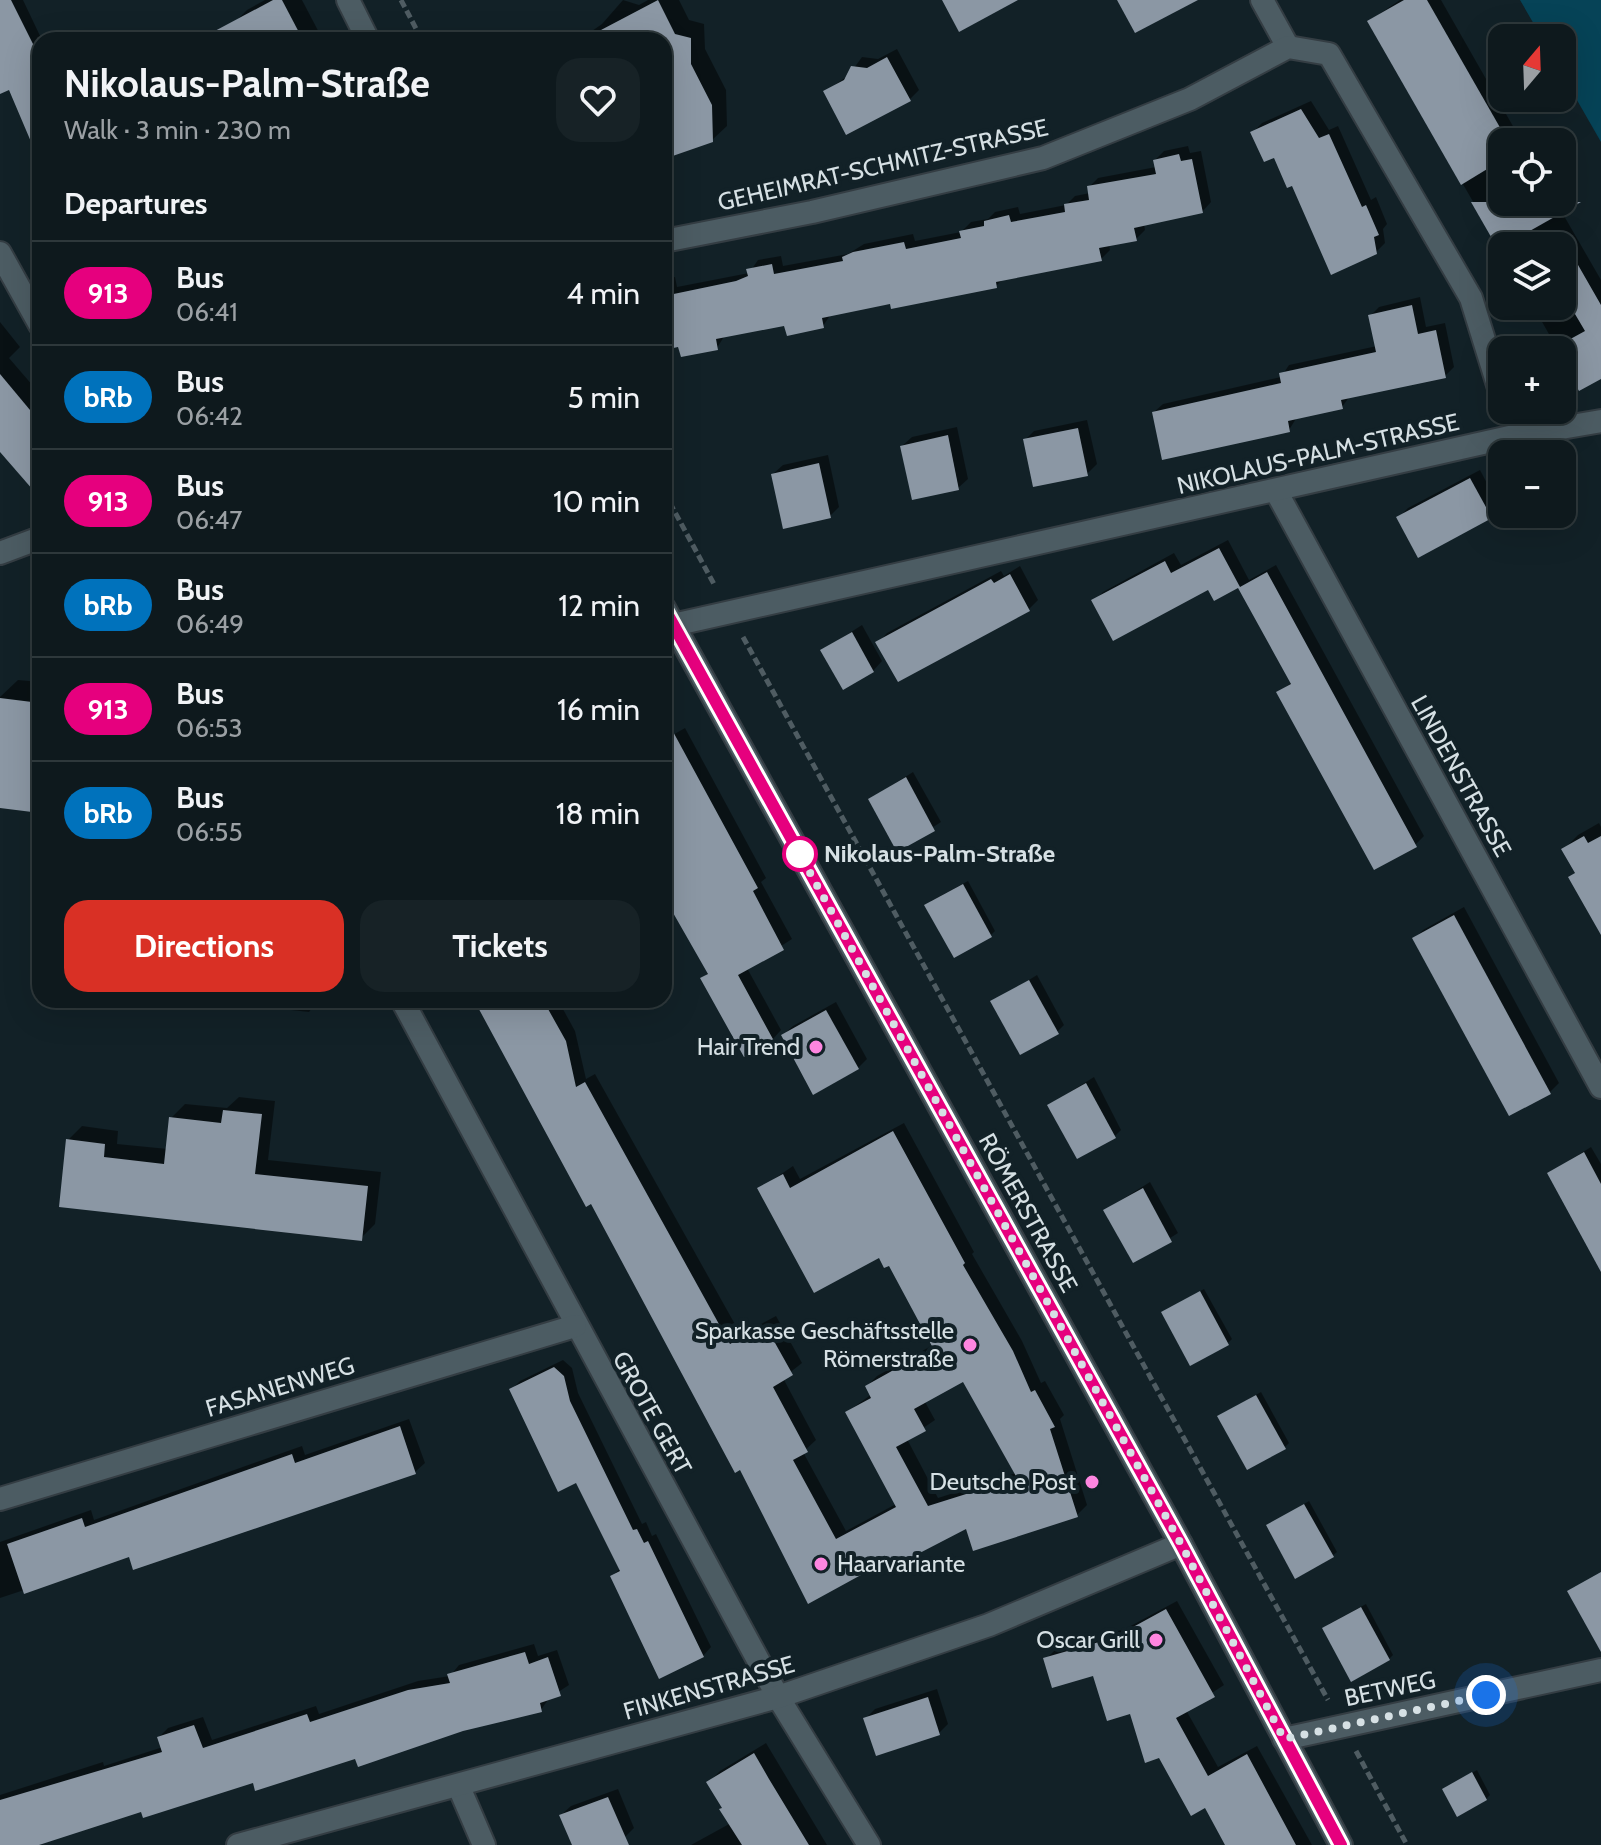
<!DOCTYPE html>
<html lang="en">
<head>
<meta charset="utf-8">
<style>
  :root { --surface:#0e191d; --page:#172226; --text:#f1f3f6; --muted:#9ba0a4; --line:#2e383b; --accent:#d93025 }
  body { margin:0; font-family:Cabin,sans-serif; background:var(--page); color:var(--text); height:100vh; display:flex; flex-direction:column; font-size:30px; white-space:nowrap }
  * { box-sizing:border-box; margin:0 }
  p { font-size:26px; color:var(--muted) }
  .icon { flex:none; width:44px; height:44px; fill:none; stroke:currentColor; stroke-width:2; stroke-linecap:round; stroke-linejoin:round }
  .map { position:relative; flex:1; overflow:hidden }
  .side { position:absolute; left:32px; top:32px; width:640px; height:976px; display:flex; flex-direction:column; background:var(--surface); border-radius:24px; box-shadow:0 8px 32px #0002,0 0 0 2px var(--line) }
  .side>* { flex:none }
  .badge { padding:0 16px; border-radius:26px; font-size:28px; line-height:52px }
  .needle { width:52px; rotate:19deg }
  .controls { position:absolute; left:1488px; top:24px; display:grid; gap:16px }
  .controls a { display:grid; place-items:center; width:88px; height:88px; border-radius:16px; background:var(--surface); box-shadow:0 8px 32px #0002,0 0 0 2px var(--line); font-size:40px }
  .you { position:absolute; width:40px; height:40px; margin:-20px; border:6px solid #fff; border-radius:50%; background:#1a73e8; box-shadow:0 0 0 12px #1a73e833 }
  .map>.badge { position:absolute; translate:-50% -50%; box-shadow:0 0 0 4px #fff }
  h2 { padding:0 32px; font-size:30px; line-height:72px }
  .round { display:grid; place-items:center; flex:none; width:84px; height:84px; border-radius:24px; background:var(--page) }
  .overview { display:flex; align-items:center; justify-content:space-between; height:136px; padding:0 32px }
  h1 { font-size:38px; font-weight:700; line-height:60px }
  .action { display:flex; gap:16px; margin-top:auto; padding:16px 32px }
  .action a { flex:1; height:92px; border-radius:24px; background:var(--accent); color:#fff; font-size:32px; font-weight:700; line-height:92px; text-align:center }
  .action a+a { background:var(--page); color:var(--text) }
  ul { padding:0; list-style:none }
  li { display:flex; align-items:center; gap:24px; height:104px; padding:0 32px; border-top:2px solid var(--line) }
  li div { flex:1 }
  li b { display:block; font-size:30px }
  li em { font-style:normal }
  li .badge { min-width:88px; font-weight:700; text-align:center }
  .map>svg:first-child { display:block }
</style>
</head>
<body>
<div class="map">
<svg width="1601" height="1845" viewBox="0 0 1601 1845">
  <rect width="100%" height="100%" fill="#122127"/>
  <polygon fill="#064357" points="1520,0 1601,0 1601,142 1562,74 1562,38 1542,38"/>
  <g fill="#0007" fill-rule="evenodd">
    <polygon points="0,0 23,0 42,40 40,162 10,88 0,92"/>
    <polygon points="265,0 302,0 323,40 243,40 234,23 247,10"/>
    <polygon points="623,0 639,5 648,0 679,0 689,20 704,24 705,49 726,90 727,126 712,140 664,157 664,40 579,40 602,24"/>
    <polygon points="1400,0 1441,0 1522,142 1502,142 1502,202 1556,202 1601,280 1601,376 1562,357 1562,350 1558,350 1533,306 1562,306 1562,246 1502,246 1502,252 1369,21"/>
    <polygon points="897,49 919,90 910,99 826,91 849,75 862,57 878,59"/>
    <polygon points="1311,101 1329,130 1338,126 1371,200 1376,197 1387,224 1383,229 1385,243 1376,252 1293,183 1275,155 1253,132 1262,123"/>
    <polygon points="1188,146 1190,153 1201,151 1211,202 1202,212 1144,224 1145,230 1136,239 1109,244 1110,250 1101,259 1003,279 996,286 831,314 823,326 786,323 725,335 717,348 680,344 664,348 664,279 675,277 677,287 749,273 758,260 781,256 783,266 848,254 864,244 913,234 915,241 961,232 971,222 988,219 995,212 1018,207 1020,214 1066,205 1075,196 1090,193 1089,187 1098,178 1156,167 1155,160 1164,151"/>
    <polygon points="1420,297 1426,327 1445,323 1454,367 1445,376 1350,396 1342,407 1297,417 1289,430 1154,412 1163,404 1281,377 1289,365 1377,346 1370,316 1379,307"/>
    <polygon points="0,322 20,347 9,358 40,394 40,477 0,449"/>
    <polygon points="1087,420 1097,464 1087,474 1025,440 1034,431"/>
    <polygon points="957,427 968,479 958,488 902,446 912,437"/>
    <polygon points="828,455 839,507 830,516 773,474 783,465"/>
    <polygon points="1480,470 1500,508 1491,517 1399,517 1408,508"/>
    <polygon points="1228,540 1249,580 1276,565 1424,836 1415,845 1278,693 1292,682 1239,585 1094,601 1103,592 1174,553 1181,565"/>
    <polygon points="1020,566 1038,600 1029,609 878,643 887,633 1001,571 1004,576"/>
    <polygon points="862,625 882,661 873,671 823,650"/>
    <polygon points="18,680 40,682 40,811 0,806 0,697"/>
    <polygon points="685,728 766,878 761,882 792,939 747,968 781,1030 773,1039 703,978 709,972 664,893 664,740"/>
    <polygon points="913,772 941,822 898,850 870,799"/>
    <polygon points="1599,823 1601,827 1601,921 1571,877 1576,871 1564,849 1578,835"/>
    <polygon points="968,881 995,931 991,935 931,901"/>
    <polygon points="1464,907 1559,1083 1550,1092 1510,1114 1414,939 1423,930"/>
    <polygon points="1037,975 1064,1025 1057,1032 993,1002"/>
    <polygon points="265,1000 318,1000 309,1012 264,1007"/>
    <path d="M479,1000H558L575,1031L586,1079L595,1074L741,1335L776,1316L802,1363L783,1378L816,1440L803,1452L846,1531L896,1504L847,1412L872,1394L867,1386L877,1376L933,1345L890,1263L759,1189L793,1166L800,1179L904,1123L974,1252L972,1254L1022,1341L1041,1383L1045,1381L1064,1415L1060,1419L1087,1505L1077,1515L967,1526L882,1561L809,1601L740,1467ZM964,1379L1016,1473L938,1498L907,1439L935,1420L924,1400Z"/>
    <polygon points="836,1002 867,1059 858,1068 783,1035 793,1026"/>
    <polygon points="1094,1077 1121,1130 1115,1136 1049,1105"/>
    <polygon points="239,1097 275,1101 268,1160 381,1172 375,1224 361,1238 61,1206 68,1140 82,1126 118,1131 117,1144 168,1149 171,1118 185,1104 227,1108"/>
    <polygon points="1591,1147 1601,1164 1601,1268 1549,1173"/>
    <polygon points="1150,1182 1178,1233 1134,1261 1105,1210"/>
    <polygon points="1204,1289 1232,1339 1228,1343 1168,1309"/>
    <polygon points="563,1360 572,1368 578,1393 642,1524 646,1522 652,1536 656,1534 711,1647 703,1656 612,1576 621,1568 577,1481 512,1389 520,1381"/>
    <polygon points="1261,1392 1289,1443 1285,1447 1224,1413"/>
    <polygon points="409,1419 425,1463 415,1472 130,1555 0,1598 0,1542 91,1510 94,1520 302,1446 305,1455"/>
    <polygon points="1309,1501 1337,1552 1332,1556 1268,1526"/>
    <polygon points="1177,1601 1224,1685 1186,1710 1218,1767 1257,1746 1312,1845 1227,1845 1206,1806 1160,1756 1131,1711 1094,1674 1046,1659 1056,1649 1125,1629"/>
    <polygon points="1366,1604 1393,1655 1389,1659 1329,1624"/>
    <polygon points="534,1644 538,1656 557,1650 569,1685 549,1698 541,1710 0,1845 0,1795 103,1762 104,1766 163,1747 159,1737 168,1728 203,1717 212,1740 316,1706 319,1714 418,1681 450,1676 459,1665"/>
    <polygon points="937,1689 948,1724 939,1733 866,1718 875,1709"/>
    <polygon points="766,1743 827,1845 691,1845 731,1823 709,1782 720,1771"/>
    <polygon points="1477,1770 1490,1795 1486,1799 1444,1789"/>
    <polygon points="618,1789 634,1828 625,1837 604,1845 574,1845 561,1815 571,1806"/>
  </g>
  <g fill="#8b97a4" fill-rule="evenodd">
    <polygon points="0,0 11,0 40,58 40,163 9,90 0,94"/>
    <polygon points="273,0 282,0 303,40 198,40"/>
    <polygon points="658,0 675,34 691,38 691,64 712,105 713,142 664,159 664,40 582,40"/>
    <polygon points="942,0 1018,0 959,32"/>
    <polygon points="1117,0 1198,0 1135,33"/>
    <polygon points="1404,0 1427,0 1502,131 1502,160 1461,185 1367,21"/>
    <polygon points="887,57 911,101 846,135 823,91 844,80 851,66 867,68"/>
    <polygon points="1301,109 1319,138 1329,134 1362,207 1366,205 1379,235 1374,237 1377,254 1331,275 1292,186 1287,188 1274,158 1264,162 1250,132"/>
    <polygon points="1179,154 1181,161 1192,159 1203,213 1134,228 1137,241 1099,248 1102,261 996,282 997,288 891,309 890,304 822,318 824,328 787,336 784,326 716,339 718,350 681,357 678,347 664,350 664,296 736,281 748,276 746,269 772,264 774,274 843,261 842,257 853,252 904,242 906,249 961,238 959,231 984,226 984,221 1009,215 1011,222 1065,212 1064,204 1089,200 1087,186 1156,174 1153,160"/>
    <polygon points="1471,202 1581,202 1498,249"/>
    <polygon points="1562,237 1601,305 1601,379 1579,391 1562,361 1562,350 1554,348 1585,331 1562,292"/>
    <polygon points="1412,305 1418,334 1436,330 1446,378 1341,400 1343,409 1288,421 1290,432 1162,460 1152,412 1281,383 1279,373 1376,352 1368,315"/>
    <polygon points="0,374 40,422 40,498 0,452"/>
    <polygon points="1078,428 1088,476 1033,487 1023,439"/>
    <polygon points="948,435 959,490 912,500 900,446"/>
    <polygon points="819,463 831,518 783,529 771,474"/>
    <polygon points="1470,478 1492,518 1418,558 1396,517"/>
    <polygon points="1219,548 1240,587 1267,572 1417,847 1374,870 1276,692 1291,684 1238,588 1214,601 1208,590 1113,641 1091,600 1165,561 1171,573"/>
    <polygon points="1010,574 1030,611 898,682 875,642 991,579 994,583"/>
    <polygon points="852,632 874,672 843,690 820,650"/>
    <polygon points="0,698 40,703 40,813 0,808"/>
    <polygon points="664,715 758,888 753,891 784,950 738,975 774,1041 744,1057 700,978 708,974 664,897"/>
    <polygon points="906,777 935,831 897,852 868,799"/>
    <polygon points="1584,836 1588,843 1601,836 1601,935 1568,877 1575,873 1561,849"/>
    <polygon points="963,884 992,937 954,958 924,905"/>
    <polygon points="1454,915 1551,1094 1509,1116 1412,938"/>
    <polygon points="1029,980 1059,1034 1020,1055 990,1001"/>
    <path d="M474,1000H543L566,1041L576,1087L585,1082L730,1344L765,1325L793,1375L773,1387L808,1452L793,1460L836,1539L896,1507L845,1412L871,1398L865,1386L933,1348L889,1266L884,1268L879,1258L814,1293L757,1188L783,1174L790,1188L893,1131L965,1263L963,1265L1013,1351L1031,1392L1035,1390L1055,1427L1050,1429L1078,1517L973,1551L966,1529L885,1571L881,1564L808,1604L740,1470L735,1473L591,1204L586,1207ZM963,1382L1017,1478L928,1506L896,1447L926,1431L914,1409Z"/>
    <polygon points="826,1010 859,1069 813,1095 781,1035"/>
    <polygon points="1086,1083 1116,1138 1077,1159 1047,1105"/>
    <polygon points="223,1110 262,1114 255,1174 368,1186 362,1241 59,1207 66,1139 105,1144 104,1157 164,1164 169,1117 221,1123"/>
    <polygon points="1584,1152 1601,1184 1601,1272 1547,1173"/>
    <polygon points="1143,1188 1172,1242 1133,1263 1103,1210"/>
    <polygon points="1200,1291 1229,1345 1190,1366 1161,1312"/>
    <polygon points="554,1367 564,1376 570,1401 633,1530 637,1529 644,1543 648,1541 704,1657 659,1679 610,1576 620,1571 576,1483 558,1492 509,1389"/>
    <polygon points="1256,1395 1286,1449 1247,1470 1217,1416"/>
    <polygon points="400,1426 416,1474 133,1570 129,1557 24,1594 7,1544 82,1518 85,1527 292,1454 295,1463"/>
    <polygon points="1304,1504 1334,1557 1295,1579 1266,1525"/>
    <polygon points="1601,1572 1601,1652 1567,1591"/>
    <polygon points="1361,1607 1390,1660 1351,1682 1322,1628"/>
    <polygon points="1166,1609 1215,1697 1176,1718 1208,1776 1247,1754 1296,1845 1225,1845 1205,1808 1191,1816 1159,1758 1145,1763 1130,1714 1107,1721 1093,1676 1052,1688 1043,1658 1113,1638"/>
    <polygon points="525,1652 529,1664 548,1657 561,1696 540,1703 542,1712 463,1731 358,1767 355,1759 255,1791 253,1783 143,1818 141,1812 39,1845 0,1845 0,1800 162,1752 157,1737 194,1725 203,1748 307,1714 310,1722 408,1690 450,1683 447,1674"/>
    <polygon points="928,1697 940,1735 876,1756 863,1718"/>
    <polygon points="754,1753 769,1779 809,1845 742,1845 719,1809 722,1808 706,1782"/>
    <polygon points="1472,1772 1487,1800 1457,1817 1442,1789"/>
    <polygon points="608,1797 629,1845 572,1845 559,1815"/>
  </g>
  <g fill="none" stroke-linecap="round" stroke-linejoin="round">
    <g stroke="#343d43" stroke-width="26">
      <g id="minor">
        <polyline points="1262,0 1288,47"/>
        <polyline points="664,241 812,212 1043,158 1190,99 1288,47 1329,54 1471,298 1502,398"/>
        <polyline points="0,253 40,325"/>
        <polyline points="1276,491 1601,1087"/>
        <polyline points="0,553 40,538"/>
        <polyline points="673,625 1514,436 1601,421"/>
        <polyline points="402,1000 778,1697 869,1845"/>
        <polyline points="0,1499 575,1326"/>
        <polyline points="1284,1739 1601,1670"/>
        <polyline points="459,1787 484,1845"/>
        <polyline points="238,1845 778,1697 989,1625 1181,1544"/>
      </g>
    </g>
    <g stroke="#343d43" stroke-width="26">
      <g id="tertiary">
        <polyline points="348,0 368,40"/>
        <polyline points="664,608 1181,1544 1341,1845"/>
      </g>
    </g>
    <g stroke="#4f5c62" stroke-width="5" stroke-dasharray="8 4" stroke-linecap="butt">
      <polyline points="401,0 422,40"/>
      <polyline points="664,492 715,586"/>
      <polyline points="743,637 1328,1700"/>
      <polyline points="1356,1751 1407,1845"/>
    </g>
    <use href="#minor" stroke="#4c5c63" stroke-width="22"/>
    <use href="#tertiary" stroke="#4c5c63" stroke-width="22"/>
  </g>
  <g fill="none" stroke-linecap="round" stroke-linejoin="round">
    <g stroke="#fff" stroke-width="18">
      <polyline id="line" points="664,608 1181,1544 1341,1845"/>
    </g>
    <use href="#line" stroke="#e6007e" stroke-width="12"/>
    <polyline stroke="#d6e0e4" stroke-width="8" stroke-dasharray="0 14.4" points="800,854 798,851 1181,1544 1284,1739 1486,1695"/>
  </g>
  <circle fill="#fff" stroke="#e6007e" stroke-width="4" cx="800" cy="854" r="16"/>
  <g fill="#fe86e0" stroke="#122127" stroke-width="3">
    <circle cx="816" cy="1047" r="8"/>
    <circle cx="970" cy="1345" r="8"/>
    <circle cx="1092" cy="1482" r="8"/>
    <circle cx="821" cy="1564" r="8"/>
    <circle cx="1156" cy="1640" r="8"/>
  </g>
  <g text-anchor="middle" stroke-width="8" stroke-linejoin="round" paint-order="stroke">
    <g font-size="24" fill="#d6e0e4" stroke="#122127">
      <text transform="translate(883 165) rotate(-13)" y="8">GEHEIMRAT-SCHMITZ-STRASSE</text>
      <text transform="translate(1318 454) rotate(-13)" y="8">NIKOLAUS-PALM-STRASSE</text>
      <text transform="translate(1461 776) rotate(61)" y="8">LINDENSTRASSE</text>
      <text transform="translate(1028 1213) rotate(61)" y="8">RÖMERSTRASSE</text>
      <text transform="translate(280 1387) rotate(-17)" y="8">FASANENWEG</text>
      <text transform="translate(652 1413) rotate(61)" y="8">GROTE GERT</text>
      <text transform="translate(709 1688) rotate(-16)" y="8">FINKENSTRASSE</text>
      <text transform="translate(1390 1689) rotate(-12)" y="8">BETWEG</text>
    </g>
    <g font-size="24" font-weight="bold" fill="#d6e0e4" stroke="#122127" text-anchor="start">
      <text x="824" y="862">Nikolaus-Palm-Straße</text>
    </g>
    <g font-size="24" fill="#d6e0e4" stroke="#122127" text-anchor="end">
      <text x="800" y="1055">Hair Trend</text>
      <text x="954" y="1339">Sparkasse Geschäftsstelle<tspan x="954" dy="28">Römerstraße</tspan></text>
      <text x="1076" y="1490">Deutsche Post</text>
      <text x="837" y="1572" text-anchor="start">Haarvariante</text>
      <text x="1140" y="1648">Oscar Grill</text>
    </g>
  </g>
</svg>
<div class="controls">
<a><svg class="needle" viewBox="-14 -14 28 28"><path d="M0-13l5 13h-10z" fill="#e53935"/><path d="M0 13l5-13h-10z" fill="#9ba0a4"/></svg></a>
<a><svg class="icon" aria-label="locate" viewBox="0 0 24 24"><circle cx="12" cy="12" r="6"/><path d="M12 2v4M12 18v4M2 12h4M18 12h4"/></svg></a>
<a><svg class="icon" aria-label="layers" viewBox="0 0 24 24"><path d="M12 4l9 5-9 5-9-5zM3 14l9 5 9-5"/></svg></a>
<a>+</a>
<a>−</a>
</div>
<div class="you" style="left:1486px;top:1695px"></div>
<section class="side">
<div class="overview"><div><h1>Nikolaus-Palm-Straße</h1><p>Walk · 3 min · 230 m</p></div><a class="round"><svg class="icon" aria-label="heart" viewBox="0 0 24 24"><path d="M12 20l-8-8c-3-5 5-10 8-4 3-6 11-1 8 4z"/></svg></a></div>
<h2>Departures</h2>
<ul>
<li><span class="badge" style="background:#e6007e;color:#fff">913</span><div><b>Bus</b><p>06:41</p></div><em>4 min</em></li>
<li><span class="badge" style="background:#0072bc;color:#fff">bRb</span><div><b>Bus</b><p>06:42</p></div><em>5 min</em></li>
<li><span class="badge" style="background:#e6007e;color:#fff">913</span><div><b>Bus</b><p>06:47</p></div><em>10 min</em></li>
<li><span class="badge" style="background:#0072bc;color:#fff">bRb</span><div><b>Bus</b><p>06:49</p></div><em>12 min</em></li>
<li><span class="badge" style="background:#e6007e;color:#fff">913</span><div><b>Bus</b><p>06:53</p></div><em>16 min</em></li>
<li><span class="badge" style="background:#0072bc;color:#fff">bRb</span><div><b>Bus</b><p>06:55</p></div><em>18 min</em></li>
</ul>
<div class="action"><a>Directions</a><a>Tickets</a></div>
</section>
</div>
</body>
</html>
